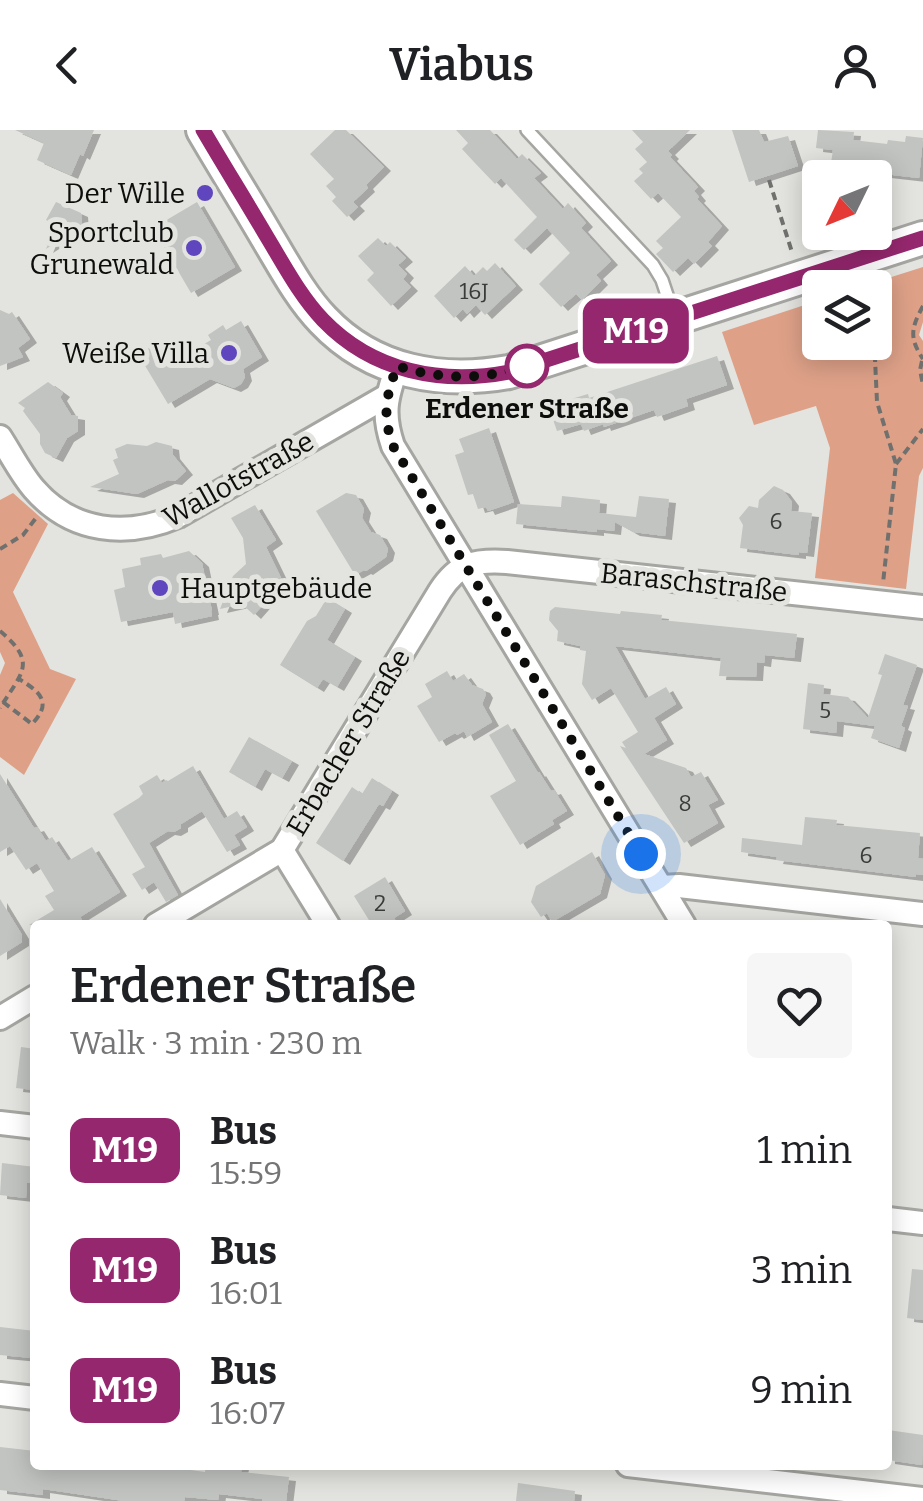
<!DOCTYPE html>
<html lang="en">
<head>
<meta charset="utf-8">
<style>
  :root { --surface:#fff; --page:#f6f6f6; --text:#202124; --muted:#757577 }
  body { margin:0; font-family:Bitter,serif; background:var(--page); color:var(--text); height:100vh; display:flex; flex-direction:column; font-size:38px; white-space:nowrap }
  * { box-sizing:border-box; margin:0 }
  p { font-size:32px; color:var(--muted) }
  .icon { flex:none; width:55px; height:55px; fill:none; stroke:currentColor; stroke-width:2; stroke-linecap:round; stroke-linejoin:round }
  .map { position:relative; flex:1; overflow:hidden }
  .details { position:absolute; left:30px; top:790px; width:862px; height:550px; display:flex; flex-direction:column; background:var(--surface); border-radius:10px; box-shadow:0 5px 25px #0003 }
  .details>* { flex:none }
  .badge { padding:0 20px; border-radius:15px; font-size:35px; line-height:65px }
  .needle { width:65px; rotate:227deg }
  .fabs { position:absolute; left:802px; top:30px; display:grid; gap:20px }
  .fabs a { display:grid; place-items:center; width:90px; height:90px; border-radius:10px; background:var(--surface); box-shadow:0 5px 25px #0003; font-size:50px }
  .you { position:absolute; width:50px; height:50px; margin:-25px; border:8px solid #fff; border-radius:50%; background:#1a73e8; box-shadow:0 0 0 15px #1a73e833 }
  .map>.badge { position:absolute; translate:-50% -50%; box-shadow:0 0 0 5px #fff }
  .round { display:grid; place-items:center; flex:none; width:105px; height:105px; border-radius:10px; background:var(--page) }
  .headline { display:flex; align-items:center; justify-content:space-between; height:170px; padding:0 40px }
  h1 { font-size:48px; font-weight:600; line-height:75px }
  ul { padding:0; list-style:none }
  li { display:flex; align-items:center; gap:30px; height:120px; padding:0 40px }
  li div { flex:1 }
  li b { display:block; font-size:38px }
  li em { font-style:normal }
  li .badge { min-width:110px; font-weight:700; text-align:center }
  header { display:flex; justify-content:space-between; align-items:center; height:130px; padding:0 40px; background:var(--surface); font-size:45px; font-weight:600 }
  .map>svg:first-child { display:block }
</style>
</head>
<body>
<header><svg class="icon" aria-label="back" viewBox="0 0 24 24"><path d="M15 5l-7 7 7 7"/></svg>Viabus<svg class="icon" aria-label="person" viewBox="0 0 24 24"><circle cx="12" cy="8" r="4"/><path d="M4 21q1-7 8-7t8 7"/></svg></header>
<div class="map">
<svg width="923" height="1371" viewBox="0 0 923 1371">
  <defs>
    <filter id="shadow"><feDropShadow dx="7" dy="4" stdDeviation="0" flood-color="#0004"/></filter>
  </defs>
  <rect width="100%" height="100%" fill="#e3e3df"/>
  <g fill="#dea188">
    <polygon points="923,137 923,192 919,205 923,211 923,338 919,346 906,459 815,448 830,318 816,276 754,295 722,202 820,170 820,212 875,212 875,158 860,157"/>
    <polygon points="13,363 48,394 13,462 50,539 76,549 24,645 0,627 0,545 5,533 0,522 0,370"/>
  </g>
  <g fill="#c1c4c1" filter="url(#shadow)">
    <polygon points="15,0 94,0 83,26 80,24 71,45 37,30 44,13"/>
    <polygon points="335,0 346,0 384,37 366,55 368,58 353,72 358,77 347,87 332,71 336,67 326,56 334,49 310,24"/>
    <polygon points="456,0 490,0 517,29 522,24 541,43 534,48 563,79 568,73 586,93 581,98 611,131 596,145 601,151 582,170 576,164 561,177 539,154 570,123 547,98 524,120 514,110 537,87 501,48 495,54 474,32 462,19 468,13"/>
    <polygon points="632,0 690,0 668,21 672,25 670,27 698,57 694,61 699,67 697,69 722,96 708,112 712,116 694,134 688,128 673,142 656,124 663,118 656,111 681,87 658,63 651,69 634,51 643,43 639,39 647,32 635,19 643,12"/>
    <polygon points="732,0 759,0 764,12 788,6 798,36 749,52"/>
    <polygon points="818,0 854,2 853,10 887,14 888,10 905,12 906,6 923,8 919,48 884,44 884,47 876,46 876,48 847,46 848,35 831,33 833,20 816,18"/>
    <polygon points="56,72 81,83 82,96 46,119 56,95 46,90"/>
    <polygon points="197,72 235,137 191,163 153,98"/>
    <polygon points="378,108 386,116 390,112 406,128 398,135 407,144 403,149 411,157 391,176 367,150 374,143 358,126"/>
    <polygon points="495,133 516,156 485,185 476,175 467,184 463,179 454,188 434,166 465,136 474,146 483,137 487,141"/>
    <polygon points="0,180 9,184 12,182 30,209 18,218 23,227 0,236"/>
    <polygon points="241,191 262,227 243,239 245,247 241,254 234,258 210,249 168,274 138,224 164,208 177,230 211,210 208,205 223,195 226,200"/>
    <polygon points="717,226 727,255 686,269 688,276 657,287 654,280 604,297 603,294 584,301 581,294 557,301 549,278 558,275 558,273 588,264 589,268"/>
    <polygon points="48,252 63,263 60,267 71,285 78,286 78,301 67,308 56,328 45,323 40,314 40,304 23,281 25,278 18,273"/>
    <polygon points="489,298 514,372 488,381 486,377 478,379 473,364 468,365 455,325 464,322 459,309"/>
    <polygon points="156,312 172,316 173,325 186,341 175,351 168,350 137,364 90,357 119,344 113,330 118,328 115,319 127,314 147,316"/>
    <polygon points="774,356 783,360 792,372 791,381 812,383 807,423 799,422 799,425 740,418 743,395 739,388 749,376 758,378 759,370"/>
    <polygon points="346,363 356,365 364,379 362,388 371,402 380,405 388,419 386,427 366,441 364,440 355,445 316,381"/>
    <polygon points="562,366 600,370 599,383 636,387 639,366 669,369 665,406 633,402 615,392 614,401 597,399 597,402 516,394 518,374 561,377"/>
    <polygon points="255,375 276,410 266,417 283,452 254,485 242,474 220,479 233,446 246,434 243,408 231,388"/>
    <polygon points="189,421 202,433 212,481 211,481 212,486 175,494 173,482 121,492 114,460 125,457 122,439 141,435 140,428 161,424 163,428"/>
    <polygon points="327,468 345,479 327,510 355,527 337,557 323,549 317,558 280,535 307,491 316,486"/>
    <polygon points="555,477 620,484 621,481 662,485 661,490 797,504 794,528 765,525 764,533 757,532 756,547 719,546 721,528 615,516 645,569 666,557 676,574 654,588 667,610 644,624 686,638 691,647 701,642 718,670 708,675 718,693 684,713 620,616 626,618 622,612 638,602 611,558 592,570 582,554 586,521 580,520 580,516 557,511 558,501 549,490 550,481"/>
    <polygon points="885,524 917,535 903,575 908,576 901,596 905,598 899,618 871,608 875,596 837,591 836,603 803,599 808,553 824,555 823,564 848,567 868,588 882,545 878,544"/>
    <polygon points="447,541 453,551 464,544 472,555 483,559 486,564 482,574 492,592 467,607 464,601 457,605 455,603 439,612 417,576 432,567 425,554"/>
    <polygon points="508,594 538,643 539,642 551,661 554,660 567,681 552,690 554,694 520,715 490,666 516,651 489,605"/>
    <polygon points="249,607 292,631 282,648 265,639 255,657 229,642"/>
    <polygon points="193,636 224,689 237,681 247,697 234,705 240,715 227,722 202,681 181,694 181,698 174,702 168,701 149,713 178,765 166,772 154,752 142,760 132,744 145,737 113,684 139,668 143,664 139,656 157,645 162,653 166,650 168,651"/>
    <polygon points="0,644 34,698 37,697 46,711 52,707 68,731 92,717 120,762 80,787 85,795 29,795 54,780 45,766 54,761 37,733 26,740 10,716 0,722"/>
    <polygon points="372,648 392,661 383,676 379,674 343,731 316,713 352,657 362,664"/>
    <polygon points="805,687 837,690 836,695 920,703 918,728 923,729 923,745 916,744 916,747 776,730 777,727 741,722 742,708 802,715"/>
    <polygon points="592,722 605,745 600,764 552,792 547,783 541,787 531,772 536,756"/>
    <polygon points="385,747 405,781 394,788 398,795 372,795 354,766"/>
    <polygon points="0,769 22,805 22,812 0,826"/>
    <polygon points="21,917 35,919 35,960 16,958"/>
    <polygon points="2,1033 35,1037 35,1053 27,1053 26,1068 0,1065"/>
    <polygon points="912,1139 923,1140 923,1190 907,1188"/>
    <polygon points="0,1197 35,1201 32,1228 0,1225"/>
    <polygon points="888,1300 923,1305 922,1335 888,1330"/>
    <polygon points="0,1317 35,1321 35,1335 154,1335 205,1342 206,1335 242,1335 241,1342 289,1347 286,1371 262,1371 262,1369 219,1364 218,1370 185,1367 184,1371 124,1371 43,1359 43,1365 0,1360"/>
    <polygon points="518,1353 575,1361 574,1371 516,1371"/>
  </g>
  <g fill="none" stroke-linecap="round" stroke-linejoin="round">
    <g stroke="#a5a6a2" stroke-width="16">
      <polyline id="service" points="527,0 653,135 662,150 674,186"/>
    </g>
    <g stroke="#a5a6a2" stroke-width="28">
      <g id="minor">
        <path d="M397,237C386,268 382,284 393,316L684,795"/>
        <path d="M0,307C11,324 21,344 34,359C72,403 127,408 178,386L387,266"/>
        <polyline points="282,720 328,795"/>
        <polyline points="661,757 679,756 923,784"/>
        <path d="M156,795L282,720L440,461C458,433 475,430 507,432L923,477"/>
        <polyline points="0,888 35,867"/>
        <polyline points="0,993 35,997"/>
        <polyline points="888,1089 923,1093"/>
        <polyline points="0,1264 35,1268"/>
        <polyline points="628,1335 923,1369"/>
      </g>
    </g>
    <g stroke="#a5a6a2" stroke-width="38">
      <path id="secondary" d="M203,0C224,36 246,71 267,107C284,135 300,166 323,190C373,243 442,254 509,242L923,108"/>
    </g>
    <g stroke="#70716e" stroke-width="4" stroke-dasharray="8 5" stroke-linecap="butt">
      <polyline points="769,50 792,122"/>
      <path d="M923,176C911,198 909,208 923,229"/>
      <polyline points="869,212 875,229 877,272 896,334 883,453"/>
      <polyline points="922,231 920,240 923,255"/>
      <polyline points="896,334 923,299"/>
      <polyline points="0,419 23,405 36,388"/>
      <path d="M0,501C38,533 22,542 0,578"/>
      <path d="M3,572L32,594C53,572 40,562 19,549"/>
    </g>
    <use href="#service" stroke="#fff" stroke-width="11"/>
    <use href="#minor" stroke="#fff" stroke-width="22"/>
    <use href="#secondary" stroke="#fff" stroke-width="32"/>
  </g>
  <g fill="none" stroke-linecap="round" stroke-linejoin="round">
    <g stroke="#fff" stroke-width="22">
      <path id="line" d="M203,0C224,36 246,71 267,107C284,135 300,166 323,190C373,242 442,255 509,242L923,108"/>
    </g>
    <use href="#line" stroke="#95276e" stroke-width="15"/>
    <path stroke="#0d0e0c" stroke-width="10" stroke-dasharray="0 18" d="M527,236C483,250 441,250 397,236C386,267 382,284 393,316L641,724"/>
  </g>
  <g fill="#5f45be" stroke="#e3e3df" stroke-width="4">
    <circle cx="205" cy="63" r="10"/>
    <circle cx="194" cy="118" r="10"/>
    <circle cx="229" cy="223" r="10"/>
    <circle cx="160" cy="458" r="10"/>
  </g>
  <circle fill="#fff" stroke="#95276e" stroke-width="5" cx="527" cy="236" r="20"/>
  <g text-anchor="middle" stroke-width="10" stroke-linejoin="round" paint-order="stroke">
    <g font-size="22" fill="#3a3c39">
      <text x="474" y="169">16J</text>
      <text x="776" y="399">6</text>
      <text x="825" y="588">5</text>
      <text x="685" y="681">8</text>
      <text x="866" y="733">6</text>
      <text x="380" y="781">2</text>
    </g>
    <g font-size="28" fill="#0d0e0c" stroke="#e3e3df" text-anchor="end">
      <text x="185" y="73">Der Wille</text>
      <text x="174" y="112">Sportclub<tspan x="174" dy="32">Grunewald</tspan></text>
      <text x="209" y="233">Weiße Villa</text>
      <text x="180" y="468" text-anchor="start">Hauptgebäude</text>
    </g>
    <g font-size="28" font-weight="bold" fill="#0d0e0c" stroke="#e3e3df">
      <text x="527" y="288">Erdener Straße</text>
    </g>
    <g font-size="28" fill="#0d0e0c" stroke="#e3e3df">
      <text transform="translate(238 349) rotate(-29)" y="10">Wallotstraße</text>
      <text transform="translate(694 452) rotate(6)" y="10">Baraschstraße</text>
      <text transform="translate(348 612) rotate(-59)" y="10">Erbacher Straße</text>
    </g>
  </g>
</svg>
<div class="fabs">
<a><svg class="needle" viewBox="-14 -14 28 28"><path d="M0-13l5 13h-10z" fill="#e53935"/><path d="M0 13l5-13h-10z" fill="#757577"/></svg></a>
<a><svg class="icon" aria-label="layers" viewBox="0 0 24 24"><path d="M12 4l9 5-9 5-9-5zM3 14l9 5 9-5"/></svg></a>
</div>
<div class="you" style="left:641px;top:724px"></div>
<b class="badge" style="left:636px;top:201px;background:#95276e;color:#fff">M19</b>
<section class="details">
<div class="headline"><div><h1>Erdener Straße</h1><p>Walk · 3 min · 230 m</p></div><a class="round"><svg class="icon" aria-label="heart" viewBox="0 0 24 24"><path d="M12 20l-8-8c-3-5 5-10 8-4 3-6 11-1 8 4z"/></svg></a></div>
<ul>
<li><span class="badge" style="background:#95276e;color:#fff">M19</span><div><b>Bus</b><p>15:59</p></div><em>1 min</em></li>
<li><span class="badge" style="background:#95276e;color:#fff">M19</span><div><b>Bus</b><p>16:01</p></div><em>3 min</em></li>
<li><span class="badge" style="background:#95276e;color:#fff">M19</span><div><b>Bus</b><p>16:07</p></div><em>9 min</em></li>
</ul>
</section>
</div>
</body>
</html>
